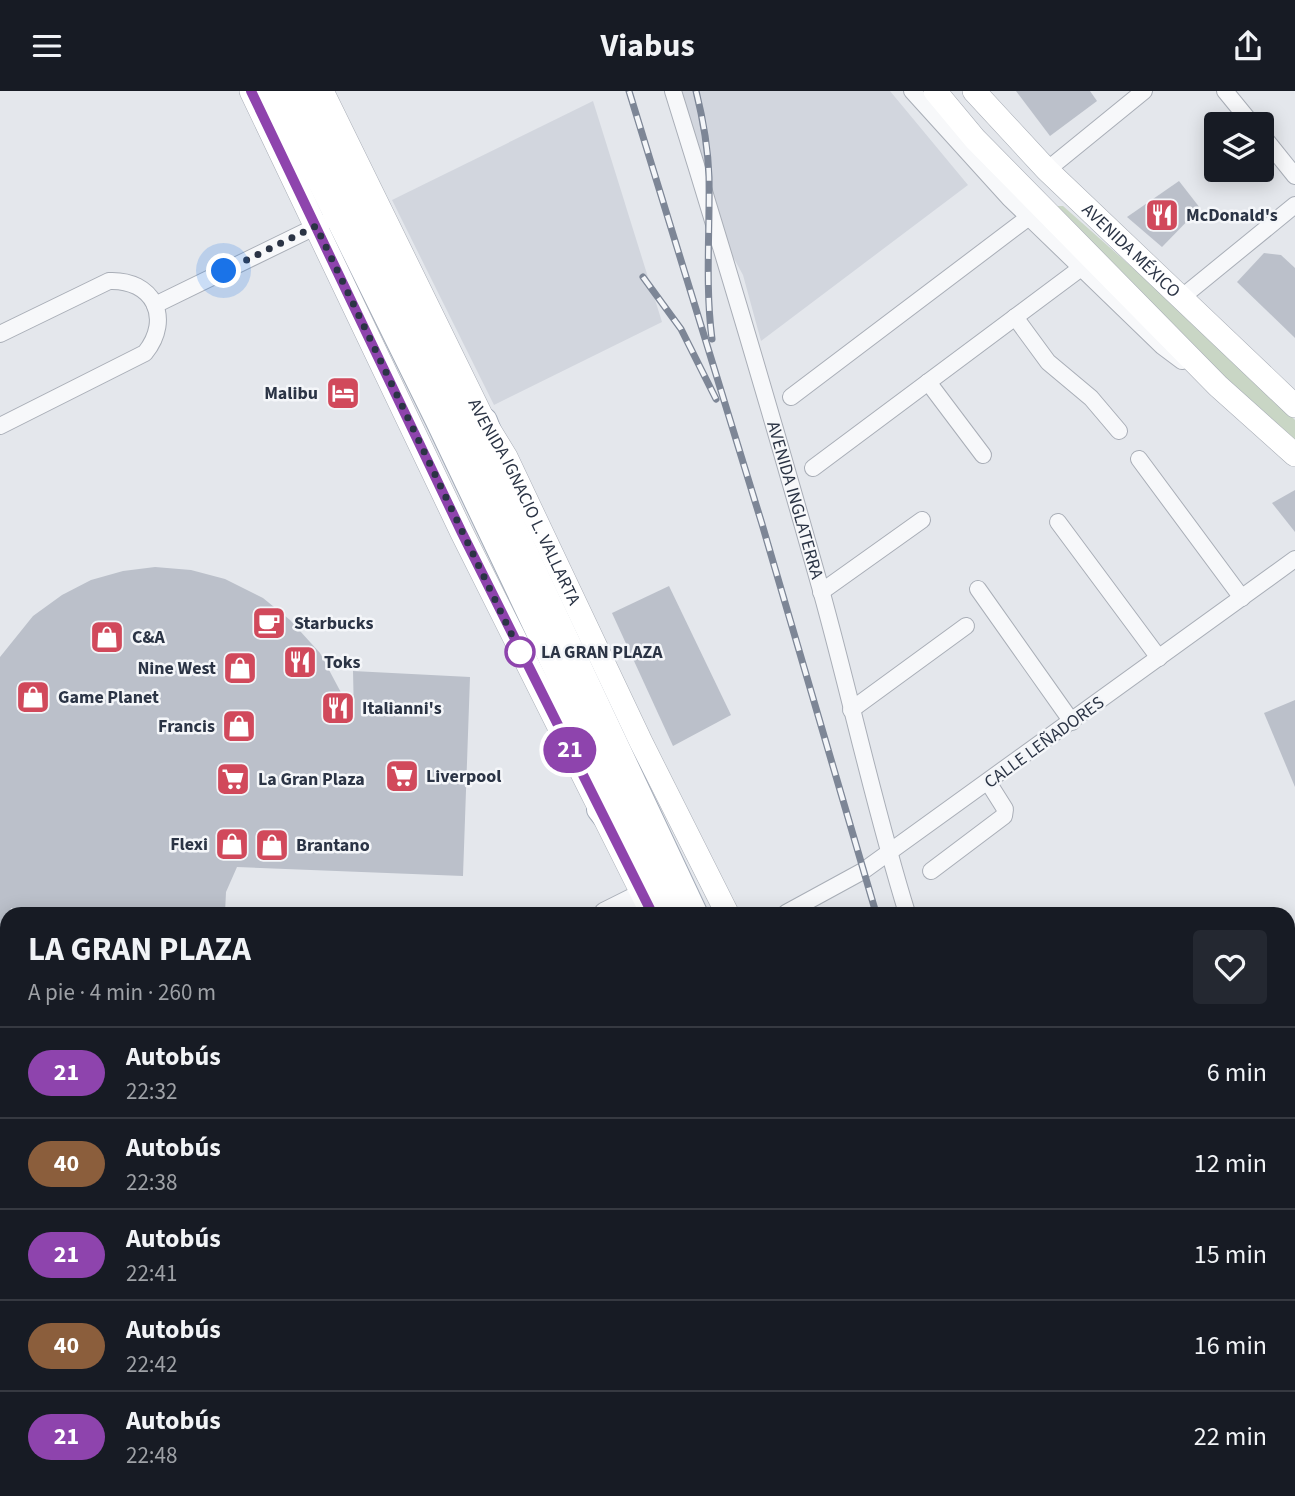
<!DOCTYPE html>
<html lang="es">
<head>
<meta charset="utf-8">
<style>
  :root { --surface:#171b24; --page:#242831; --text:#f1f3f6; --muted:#9ea1a6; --line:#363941 }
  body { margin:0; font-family:"Source Sans 3",sans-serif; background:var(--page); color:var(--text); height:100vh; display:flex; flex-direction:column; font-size:26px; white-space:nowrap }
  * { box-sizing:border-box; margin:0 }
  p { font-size:23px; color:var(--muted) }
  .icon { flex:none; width:38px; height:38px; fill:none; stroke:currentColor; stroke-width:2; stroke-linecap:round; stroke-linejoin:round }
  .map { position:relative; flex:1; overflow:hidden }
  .panel { position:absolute; left:0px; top:816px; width:1295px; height:590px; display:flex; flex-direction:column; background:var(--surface); border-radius:21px 21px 0 0; box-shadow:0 4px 18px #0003 }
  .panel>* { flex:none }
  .badge { padding:0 14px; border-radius:23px; font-size:24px; line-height:46px }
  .controls { position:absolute; left:1204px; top:21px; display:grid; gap:14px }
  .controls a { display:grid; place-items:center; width:70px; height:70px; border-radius:7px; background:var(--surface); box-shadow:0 4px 18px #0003; font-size:35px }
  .you { position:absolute; width:35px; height:35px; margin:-18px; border:5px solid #fff; border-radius:50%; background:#1a73e8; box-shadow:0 0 0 10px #1a73e833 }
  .map>.badge { position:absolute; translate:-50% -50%; box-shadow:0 0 0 4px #fff }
  .round { display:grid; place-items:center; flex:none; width:74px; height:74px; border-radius:7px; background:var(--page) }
  .summary { display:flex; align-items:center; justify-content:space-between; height:119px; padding:0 28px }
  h1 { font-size:33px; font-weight:700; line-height:52px }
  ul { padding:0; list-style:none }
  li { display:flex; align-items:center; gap:21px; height:91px; padding:0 28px; border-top:2px solid var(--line) }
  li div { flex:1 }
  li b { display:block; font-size:26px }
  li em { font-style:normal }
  li .badge { min-width:77px; font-weight:700; text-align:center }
  header { display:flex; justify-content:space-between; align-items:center; height:91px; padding:0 28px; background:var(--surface); font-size:32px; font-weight:700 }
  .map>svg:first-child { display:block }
</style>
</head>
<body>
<header><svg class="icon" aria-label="menu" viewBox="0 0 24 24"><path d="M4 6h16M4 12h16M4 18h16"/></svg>Viabus<svg class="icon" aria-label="share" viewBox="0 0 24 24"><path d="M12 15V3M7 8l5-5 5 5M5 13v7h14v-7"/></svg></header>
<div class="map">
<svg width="1295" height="1405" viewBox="0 0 1295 1405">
  <rect width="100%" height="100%" fill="#e4e7ec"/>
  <g fill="#d2d6de">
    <polygon points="674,0 890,0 968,94 761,250 743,184 715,133"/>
    <polygon points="593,10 662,231 494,314 392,109"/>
  </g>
  <polygon fill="#c9d6c5" points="1056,115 1063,115 1205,241 1295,329 1295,360"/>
  <g fill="#bbc0ca">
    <polygon points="1016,0 1090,0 1097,10 1050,45"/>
    <polygon points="1179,90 1200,117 1162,156 1127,126"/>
    <polygon points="1264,162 1281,164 1295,177 1295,247 1237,191"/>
    <polygon points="1295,399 1295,441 1272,412"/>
    <polygon points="155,476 191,479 225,488 263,507 290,529 320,562 354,626 353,580 470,586 463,785 237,776 226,801 225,822 79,822 79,819 11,817 10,822 7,822 7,842 0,841 0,566 33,525 62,504 91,489 123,480"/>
    <polygon points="669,495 731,624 673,655 612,522"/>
    <polygon points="1295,609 1295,696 1264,622"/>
  </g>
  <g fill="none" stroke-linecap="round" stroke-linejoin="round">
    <g stroke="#a9aeb7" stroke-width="18">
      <g id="minor">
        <path id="s1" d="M673,0C725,166 774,332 821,499C851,607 874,716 907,822"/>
        <polyline points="912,0 1009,107 1162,255 1182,270"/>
        <polyline points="1225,0 1252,33"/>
        <polyline points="1262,44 1295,85"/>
        <polyline points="1047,79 1144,0"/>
        <polyline points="1181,207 1295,114"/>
        <polyline points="155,214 323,132"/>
        <polyline points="1015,226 1048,271 1091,307 1119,340"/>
        <path d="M0,243L109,190C153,188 173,227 145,262L0,335"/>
        <polyline points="928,291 983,364"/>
        <polyline points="791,306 1029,126"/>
        <polyline points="1139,368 1242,507"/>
        <polyline points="813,377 1081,177"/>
        <polyline points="1058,431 1159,567"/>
        <polyline points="978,498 1072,631"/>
        <polyline points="821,501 922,429"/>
        <polyline points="851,619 966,535"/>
        <polyline points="931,780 1004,725 1005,718 988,691"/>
        <polyline points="786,822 863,780 888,762 1295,468"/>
        <polyline points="0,915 7,920"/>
        <polyline points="1288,941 1295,940"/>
        <polyline points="0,948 7,953"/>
        <polyline points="1288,971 1295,980"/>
        <polyline points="1288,1026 1295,1034"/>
        <polyline points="1288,1192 1295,1186"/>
        <polyline points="1288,1253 1295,1261"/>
        <polyline points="63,1398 64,1405"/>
        <polyline points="216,1398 217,1405"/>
        <polyline points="263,1398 264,1405"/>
        <polyline points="501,1398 506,1405"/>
        <polyline points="678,1398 683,1405"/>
        <polyline points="1225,1398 1231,1405"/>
        <polyline points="923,1405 932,1398"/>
      </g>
    </g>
    <g stroke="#a9aeb7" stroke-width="23">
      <g id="tertiary">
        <polyline points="605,822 643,803"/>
        <polyline points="0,1070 7,1069"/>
        <polyline points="0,1094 7,1093"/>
        <polyline points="963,1398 968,1405"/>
        <polyline points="1078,1398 1081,1405"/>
      </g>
    </g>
    <g stroke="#a9aeb7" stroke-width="24">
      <g id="secondary">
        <polyline points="251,0 462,442 652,822"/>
        <path id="s2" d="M322,0L484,330L506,366L641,651L727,822"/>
        <polyline points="935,0 975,48 1218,295 1295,364"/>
        <path id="s3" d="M974,0L1047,79L1295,315"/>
      </g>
    </g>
    <g stroke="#a3abb8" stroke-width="28">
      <g id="primary">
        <polyline points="276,0 438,328 673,822"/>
        <polyline points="300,0 478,362 694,822"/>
        <polyline points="484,330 503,379"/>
        <polyline points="600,718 629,755"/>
        <polyline points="995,1398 1000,1405"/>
        <polyline points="1028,1398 1033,1405"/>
      </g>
    </g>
    <use href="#minor" stroke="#f7f8fa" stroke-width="16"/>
    <use href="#tertiary" stroke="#f7f8fa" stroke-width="21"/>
    <use href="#secondary" stroke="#fff" stroke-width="23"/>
    <use href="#primary" stroke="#fff" stroke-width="26"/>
    <g stroke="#7d8696" stroke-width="7">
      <g id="rail">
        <polyline points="629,0 762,433 876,822"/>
        <path d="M696,0C703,28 708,57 709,86C710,139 705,195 712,248"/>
        <polyline points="643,186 681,238 716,308"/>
        <polyline points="1052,1398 1054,1405"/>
      </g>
    </g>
    <use href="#rail" stroke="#f4f6f9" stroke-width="4.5" stroke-dasharray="13" stroke-linecap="butt"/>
  </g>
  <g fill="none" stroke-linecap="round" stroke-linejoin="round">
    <g stroke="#fff" stroke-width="16">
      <polyline id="line" points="251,0 462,442 652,822"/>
    </g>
    <use href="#line" stroke="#8e44ad" stroke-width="10"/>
    <polyline stroke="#2b3445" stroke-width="7" stroke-dasharray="0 12.6" points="224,180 316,135 520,561"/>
  </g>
  <defs>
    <g id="restaurant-square" transform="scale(1.75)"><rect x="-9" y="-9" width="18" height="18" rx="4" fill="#d1495b" stroke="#f4f6f9"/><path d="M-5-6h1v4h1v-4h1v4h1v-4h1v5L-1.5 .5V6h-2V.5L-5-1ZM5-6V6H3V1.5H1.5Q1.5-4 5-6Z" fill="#fff"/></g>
    <g id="hotel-square" transform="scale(1.75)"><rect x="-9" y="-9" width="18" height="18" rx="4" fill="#d1495b" stroke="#f4f6f9"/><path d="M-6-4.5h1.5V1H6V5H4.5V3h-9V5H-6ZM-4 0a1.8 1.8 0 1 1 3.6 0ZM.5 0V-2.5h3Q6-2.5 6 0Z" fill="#fff"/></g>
    <g id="cafe-square" transform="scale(1.75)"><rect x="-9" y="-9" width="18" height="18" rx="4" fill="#d1495b" stroke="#f4f6f9"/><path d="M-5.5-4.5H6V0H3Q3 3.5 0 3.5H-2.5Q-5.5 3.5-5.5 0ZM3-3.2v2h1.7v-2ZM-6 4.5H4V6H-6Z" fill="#fff"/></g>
    <g id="shop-square" transform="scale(1.75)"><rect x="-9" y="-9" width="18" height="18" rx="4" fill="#d1495b" stroke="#f4f6f9"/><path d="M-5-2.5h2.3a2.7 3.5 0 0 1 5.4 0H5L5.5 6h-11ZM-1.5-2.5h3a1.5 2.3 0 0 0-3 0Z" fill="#fff"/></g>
    <g id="supermarket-square" transform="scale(1.75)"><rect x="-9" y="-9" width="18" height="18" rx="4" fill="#d1495b" stroke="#f4f6f9"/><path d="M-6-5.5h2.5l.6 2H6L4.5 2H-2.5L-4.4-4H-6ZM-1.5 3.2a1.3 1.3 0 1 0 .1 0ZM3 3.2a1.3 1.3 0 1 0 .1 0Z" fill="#fff"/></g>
  </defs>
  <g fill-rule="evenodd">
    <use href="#restaurant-square" x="1162" y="124"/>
    <use href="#hotel-square" x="343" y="302"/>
    <use href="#cafe-square" x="269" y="532"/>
    <use href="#shop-square" x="107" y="546"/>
    <use href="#restaurant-square" x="300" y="571"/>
    <use href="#shop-square" x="240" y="577"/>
    <use href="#shop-square" x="33" y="606"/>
    <use href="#restaurant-square" x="338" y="617"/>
    <use href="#shop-square" x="239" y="635"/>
    <use href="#supermarket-square" x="402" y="685"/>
    <use href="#supermarket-square" x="233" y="688"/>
    <use href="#shop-square" x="232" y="753"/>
    <use href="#shop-square" x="272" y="754"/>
  </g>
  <circle fill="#fff" stroke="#8e44ad" stroke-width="3.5" cx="520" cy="561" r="14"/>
  <g text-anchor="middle" stroke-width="5" stroke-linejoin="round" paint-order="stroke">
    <g font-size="18" font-weight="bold" fill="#2b3445" stroke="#f4f6f9" text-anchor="start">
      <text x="1186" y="130">McDonald's</text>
      <text x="318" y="308" text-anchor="end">Malibu</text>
      <text x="294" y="538">Starbucks</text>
      <text x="132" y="552">C&amp;A</text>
      <text x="324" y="577">Toks</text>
      <text x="216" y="583" text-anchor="end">Nine West</text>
      <text x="58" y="612">Game Planet</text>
      <text x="362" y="623">Italianni's</text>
      <text x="215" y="641" text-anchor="end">Francis</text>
      <text x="426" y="691">Liverpool</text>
      <text x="258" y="694">La Gran Plaza</text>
      <text x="208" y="759" text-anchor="end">Flexi</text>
      <text x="296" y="760">Brantano</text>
    </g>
    <g font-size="18" fill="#2b3445" stroke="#f4f6f9">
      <text dy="6" stroke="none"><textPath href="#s3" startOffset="224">AVENIDA MÉXICO</textPath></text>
      <text dy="6" stroke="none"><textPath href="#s1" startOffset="427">AVENIDA INGLATERRA</textPath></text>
      <text dy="6" stroke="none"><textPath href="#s2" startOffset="458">AVENIDA IGNACIO L. VALLARTA</textPath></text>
      <text transform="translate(1044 651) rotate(-36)" y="6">CALLE LEÑADORES</text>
    </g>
    <g font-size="18" font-weight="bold" fill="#2b3445" stroke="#f4f6f9" text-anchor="start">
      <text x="541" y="567">LA GRAN PLAZA</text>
    </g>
  </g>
</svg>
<div class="controls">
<a><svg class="icon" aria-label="layers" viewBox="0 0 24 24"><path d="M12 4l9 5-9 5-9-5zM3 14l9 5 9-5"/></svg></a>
</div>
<div class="you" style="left:224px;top:180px"></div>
<b class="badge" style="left:570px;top:659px;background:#8e44ad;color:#fff">21</b>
<section class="panel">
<div class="summary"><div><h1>LA GRAN PLAZA</h1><p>A pie · 4 min · 260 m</p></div><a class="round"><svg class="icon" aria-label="heart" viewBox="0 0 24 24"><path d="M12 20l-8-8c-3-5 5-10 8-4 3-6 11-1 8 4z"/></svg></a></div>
<ul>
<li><span class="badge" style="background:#8e44ad;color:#fff">21</span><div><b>Autobús</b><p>22:32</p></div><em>6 min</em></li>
<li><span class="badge" style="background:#8b5e3c;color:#fff">40</span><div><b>Autobús</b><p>22:38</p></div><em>12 min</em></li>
<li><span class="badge" style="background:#8e44ad;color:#fff">21</span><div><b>Autobús</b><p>22:41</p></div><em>15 min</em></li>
<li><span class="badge" style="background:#8b5e3c;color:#fff">40</span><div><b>Autobús</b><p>22:42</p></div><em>16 min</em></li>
<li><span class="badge" style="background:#8e44ad;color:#fff">21</span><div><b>Autobús</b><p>22:48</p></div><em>22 min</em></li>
</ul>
</section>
</div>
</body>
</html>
